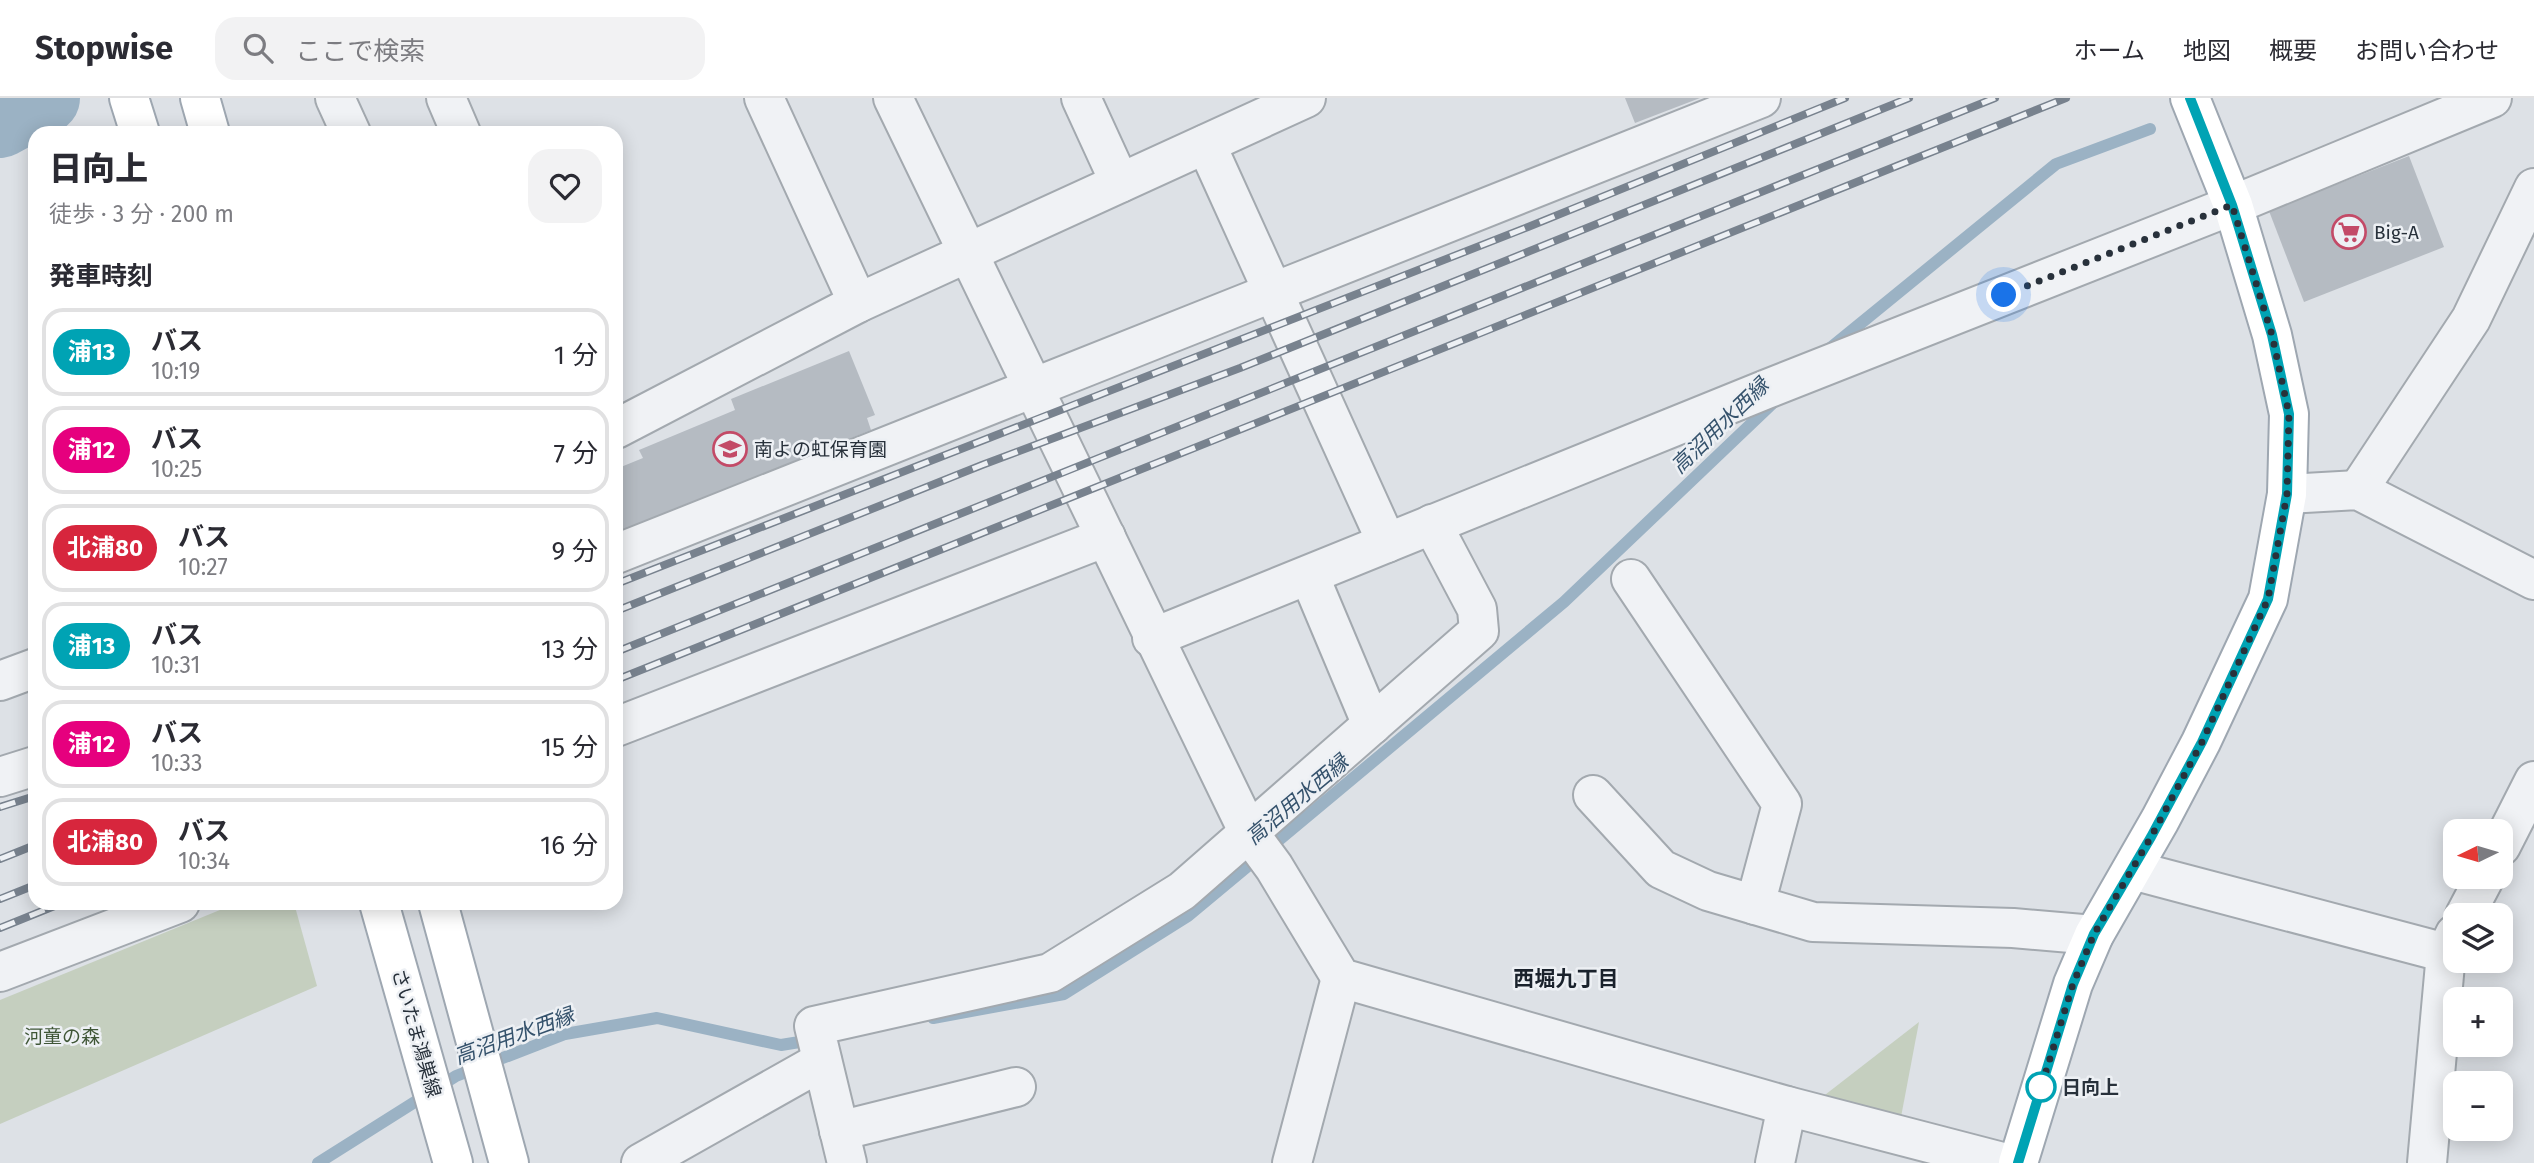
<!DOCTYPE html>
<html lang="ja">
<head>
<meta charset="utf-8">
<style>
  :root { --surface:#fff; --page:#f2f2f3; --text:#2b2b33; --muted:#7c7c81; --line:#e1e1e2 }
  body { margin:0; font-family:"Fira Sans","Noto Sans JP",sans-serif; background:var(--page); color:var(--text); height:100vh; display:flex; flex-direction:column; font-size:26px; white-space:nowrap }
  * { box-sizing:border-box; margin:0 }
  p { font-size:23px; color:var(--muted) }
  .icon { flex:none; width:38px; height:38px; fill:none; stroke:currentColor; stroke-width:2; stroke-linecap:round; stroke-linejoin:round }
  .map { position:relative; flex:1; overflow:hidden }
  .panel { position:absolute; left:28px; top:28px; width:595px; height:784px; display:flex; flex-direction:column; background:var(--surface); border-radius:21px; box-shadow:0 4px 18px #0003 }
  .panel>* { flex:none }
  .badge { padding:0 14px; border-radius:23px; font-size:24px; line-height:46px }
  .needle { width:46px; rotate:265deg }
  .tools { position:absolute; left:2443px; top:721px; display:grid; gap:14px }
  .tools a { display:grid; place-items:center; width:70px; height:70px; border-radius:14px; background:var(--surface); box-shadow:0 4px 18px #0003; font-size:35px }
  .you { position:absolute; width:35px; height:35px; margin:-18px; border:5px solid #fff; border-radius:50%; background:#1a73e8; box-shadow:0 0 0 10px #1a73e833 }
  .map>.badge { position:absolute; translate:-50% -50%; box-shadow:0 0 0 4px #fff }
  h2 { padding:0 21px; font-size:26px; line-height:63px }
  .round { display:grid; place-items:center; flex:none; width:74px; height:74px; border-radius:21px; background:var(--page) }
  .overview { display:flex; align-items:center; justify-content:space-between; height:119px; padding:0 21px }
  h1 { font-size:33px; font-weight:800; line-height:52px }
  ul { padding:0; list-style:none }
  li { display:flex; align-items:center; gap:21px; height:88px; margin:0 14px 10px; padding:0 7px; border:4px solid var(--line); border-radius:21px }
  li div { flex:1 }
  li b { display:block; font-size:26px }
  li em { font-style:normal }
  li .badge { min-width:77px; font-weight:700; text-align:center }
  header { display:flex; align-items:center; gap:42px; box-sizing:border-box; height:98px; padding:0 35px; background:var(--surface); border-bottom:2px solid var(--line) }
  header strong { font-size:33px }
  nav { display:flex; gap:38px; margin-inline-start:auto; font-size:24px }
  .search { width:490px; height:63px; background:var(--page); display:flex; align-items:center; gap:18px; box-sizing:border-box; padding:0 24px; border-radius:21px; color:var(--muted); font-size:26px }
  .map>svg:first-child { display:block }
</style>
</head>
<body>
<header>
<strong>Stopwise</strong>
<div class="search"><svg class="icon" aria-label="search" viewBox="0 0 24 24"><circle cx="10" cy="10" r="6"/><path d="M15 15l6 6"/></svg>ここで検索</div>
<nav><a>ホーム</a><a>地図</a><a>概要</a><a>お問い合わせ</a></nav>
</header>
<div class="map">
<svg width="2534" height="1065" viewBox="0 0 2534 1065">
  <rect width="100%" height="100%" fill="#dde1e6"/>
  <g fill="#c5cfbf">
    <polygon points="237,805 294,805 317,888 0,1026 0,902"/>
    <polygon points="1919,924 1901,1019 1821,1000"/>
  </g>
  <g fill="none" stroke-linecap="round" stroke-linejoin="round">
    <g stroke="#9bb2c4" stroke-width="12">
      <polyline points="1828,252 2056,66 2150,31"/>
      <polyline points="933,920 1064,896 1188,818 1564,504 1774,304"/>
      <polyline points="318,1065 456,978 565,936 657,920 781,947 812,942"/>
    </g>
    <polyline stroke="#9bb2c4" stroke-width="72" points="0,24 44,0"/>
  </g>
  <g fill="#b5bbc2">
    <polygon points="1625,0 1700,0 1635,25"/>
    <polygon points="2409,58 2444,149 2304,204 2269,113"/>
    <polygon points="849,253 875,317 867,320 871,332 616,435 616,371 643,360 639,352 735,312 731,301"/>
  </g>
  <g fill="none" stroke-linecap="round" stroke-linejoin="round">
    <g stroke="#a3a9af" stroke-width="42">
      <g id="minor">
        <polyline points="335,0 351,35"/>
        <polyline points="446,0 461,35"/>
        <polyline points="764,0 858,205"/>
        <polyline points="893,0 1249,735 1274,769 1341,880 1787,1008 2006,1065"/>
        <polyline points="1081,0 1120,85"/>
        <polyline points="1206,46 1387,445"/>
        <polyline points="616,331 858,205 1306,0"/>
        <polyline points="2358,392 2471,221 2534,90"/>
        <polyline points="2287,396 2358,392 2534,482"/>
        <path d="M616,456C998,306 1379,152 1761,0"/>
        <polyline points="1309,477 1372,627"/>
        <polyline points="1631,481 1782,706 1755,807"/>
        <polyline points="1152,540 1767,291 2233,107 2492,0"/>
        <polyline points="0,583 35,570"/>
        <polyline points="616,629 1106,439"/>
        <polyline points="0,679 35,668"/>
        <polyline points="1593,697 1661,771 1708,793 1813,824 2013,830 2094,837"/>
        <polyline points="2501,748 2534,683"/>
        <polyline points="2132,772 2446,855"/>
        <polyline points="2465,817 2485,779"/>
        <polyline points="0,874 180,805"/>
        <polyline points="839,1033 1016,989"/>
        <polyline points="641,1065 822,963"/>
        <polyline points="847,1065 814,928 1050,875 1182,793 1479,533 1477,511 1432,426"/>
        <polyline points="1292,1065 1341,880"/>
        <polyline points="1775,1065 1787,1008"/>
        <polyline points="2427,1065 2446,855 2455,836"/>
      </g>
    </g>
    <g stroke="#9ea7b1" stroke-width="42">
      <g id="major">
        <polyline points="129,0 140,35"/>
        <polyline points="200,0 210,35"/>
        <polyline points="379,805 453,1065"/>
        <polyline points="438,805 509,1065"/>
        <polyline points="2018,1065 2073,886 2094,837 2160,722 2201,644 2268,501 2287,396 2289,316 2272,237 2233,107 2190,0"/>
      </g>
    </g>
    <use href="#minor" stroke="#f0f2f5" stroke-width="38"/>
    <use href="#major" stroke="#fff" stroke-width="38"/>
    <g stroke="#78828e" stroke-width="8">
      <g id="rail">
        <polyline points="616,486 1528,129 1845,0"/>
        <polyline points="616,513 982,367 1240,270 1909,0"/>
        <polyline points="616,554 1995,0"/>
        <polyline points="616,582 2066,0"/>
        <polyline points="0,709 35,698"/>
        <polyline points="0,761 35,747"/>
        <polyline points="0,801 35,787"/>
        <polyline points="0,830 62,805"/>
      </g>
    </g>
    <use href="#rail" stroke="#edf0f4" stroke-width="5" stroke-dasharray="16" stroke-linecap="butt"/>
  </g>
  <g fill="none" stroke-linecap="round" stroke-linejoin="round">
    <g stroke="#fff" stroke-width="16">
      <polyline id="line" points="2018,1065 2073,886 2094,836 2151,739 2202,644 2268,501 2287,396 2289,316 2272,237 2232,107 2190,0"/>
    </g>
    <use href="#line" stroke="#00a3b4" stroke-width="10"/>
    <polyline stroke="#28313b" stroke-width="7" stroke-dasharray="0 12.6" points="2004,197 2232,107 2272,237 2289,316 2287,396 2268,501 2202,644 2151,739 2094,836 2073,886 2039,996 2041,989"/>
  </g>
  <defs>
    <g id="supermarket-ring" transform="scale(1.75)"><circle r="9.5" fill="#edf0f4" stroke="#c34a67" stroke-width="1.5"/><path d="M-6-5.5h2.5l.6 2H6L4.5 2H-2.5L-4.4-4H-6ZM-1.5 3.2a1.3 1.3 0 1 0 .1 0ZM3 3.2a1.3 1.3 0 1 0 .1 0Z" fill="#c34a67"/></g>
    <g id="school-ring" transform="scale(1.75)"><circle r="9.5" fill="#edf0f4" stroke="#c34a67" stroke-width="1.5"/><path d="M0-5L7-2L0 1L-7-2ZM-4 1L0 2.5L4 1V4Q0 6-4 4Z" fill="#c34a67"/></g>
  </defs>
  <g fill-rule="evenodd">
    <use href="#supermarket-ring" x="2349" y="134"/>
    <use href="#school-ring" x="730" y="351"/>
  </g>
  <circle fill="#fff" stroke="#00a3b4" stroke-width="3.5" cx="2041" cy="989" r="14"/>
  <g text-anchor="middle" stroke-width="5" stroke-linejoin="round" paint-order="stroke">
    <g font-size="19" fill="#28313b" stroke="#edf0f4" text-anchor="start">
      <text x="2374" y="141">Big-A</text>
      <text x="754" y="358">南よの虹保育園</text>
    </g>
    <g font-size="19" fill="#28313b" stroke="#edf0f4">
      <text transform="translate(417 935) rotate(74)" y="7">さいたま鴻巣線</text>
    </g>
    <g font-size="19" fill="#3f5636" stroke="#edf0f4">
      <text x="62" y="945">河童の森</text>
    </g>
    <g font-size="19" font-weight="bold" fill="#28313b" stroke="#edf0f4" text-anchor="start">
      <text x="2062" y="996">日向上</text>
    </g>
    <g font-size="21" font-style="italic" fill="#35526c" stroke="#edf0f4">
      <text transform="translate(1720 328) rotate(-44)" y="7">高沼用水西縁</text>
      <text transform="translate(1297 702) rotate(-40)" y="7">高沼用水西縁</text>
      <text transform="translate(514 938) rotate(-20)" y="7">高沼用水西縁</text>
    </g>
    <g font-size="21" font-weight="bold" fill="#1a222c" stroke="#edf0f4">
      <text x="1566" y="888">西堀九丁目</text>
    </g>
  </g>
</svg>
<div class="tools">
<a><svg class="needle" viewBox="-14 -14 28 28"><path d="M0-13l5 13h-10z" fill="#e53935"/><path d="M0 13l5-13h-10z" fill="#7c7c81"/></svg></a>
<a><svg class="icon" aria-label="layers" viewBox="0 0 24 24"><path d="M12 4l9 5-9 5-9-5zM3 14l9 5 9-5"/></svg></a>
<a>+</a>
<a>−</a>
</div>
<div class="you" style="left:2004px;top:197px"></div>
<section class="panel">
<div class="overview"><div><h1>日向上</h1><p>徒歩 · 3 分 · 200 m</p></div><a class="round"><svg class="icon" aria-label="heart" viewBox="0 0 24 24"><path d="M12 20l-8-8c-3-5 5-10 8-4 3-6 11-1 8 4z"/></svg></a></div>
<h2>発車時刻</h2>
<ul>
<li><span class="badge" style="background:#00a3b4;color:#fff">浦13</span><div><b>バス</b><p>10:19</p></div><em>1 分</em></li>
<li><span class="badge" style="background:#e6007e;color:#fff">浦12</span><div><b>バス</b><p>10:25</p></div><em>7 分</em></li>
<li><span class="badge" style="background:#d7263d;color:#fff">北浦80</span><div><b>バス</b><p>10:27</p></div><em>9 分</em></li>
<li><span class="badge" style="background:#00a3b4;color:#fff">浦13</span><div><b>バス</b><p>10:31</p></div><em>13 分</em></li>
<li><span class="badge" style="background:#e6007e;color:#fff">浦12</span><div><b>バス</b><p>10:33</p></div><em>15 分</em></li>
<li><span class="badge" style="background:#d7263d;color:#fff">北浦80</span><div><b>バス</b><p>10:34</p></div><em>16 分</em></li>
</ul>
</section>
</div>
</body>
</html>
